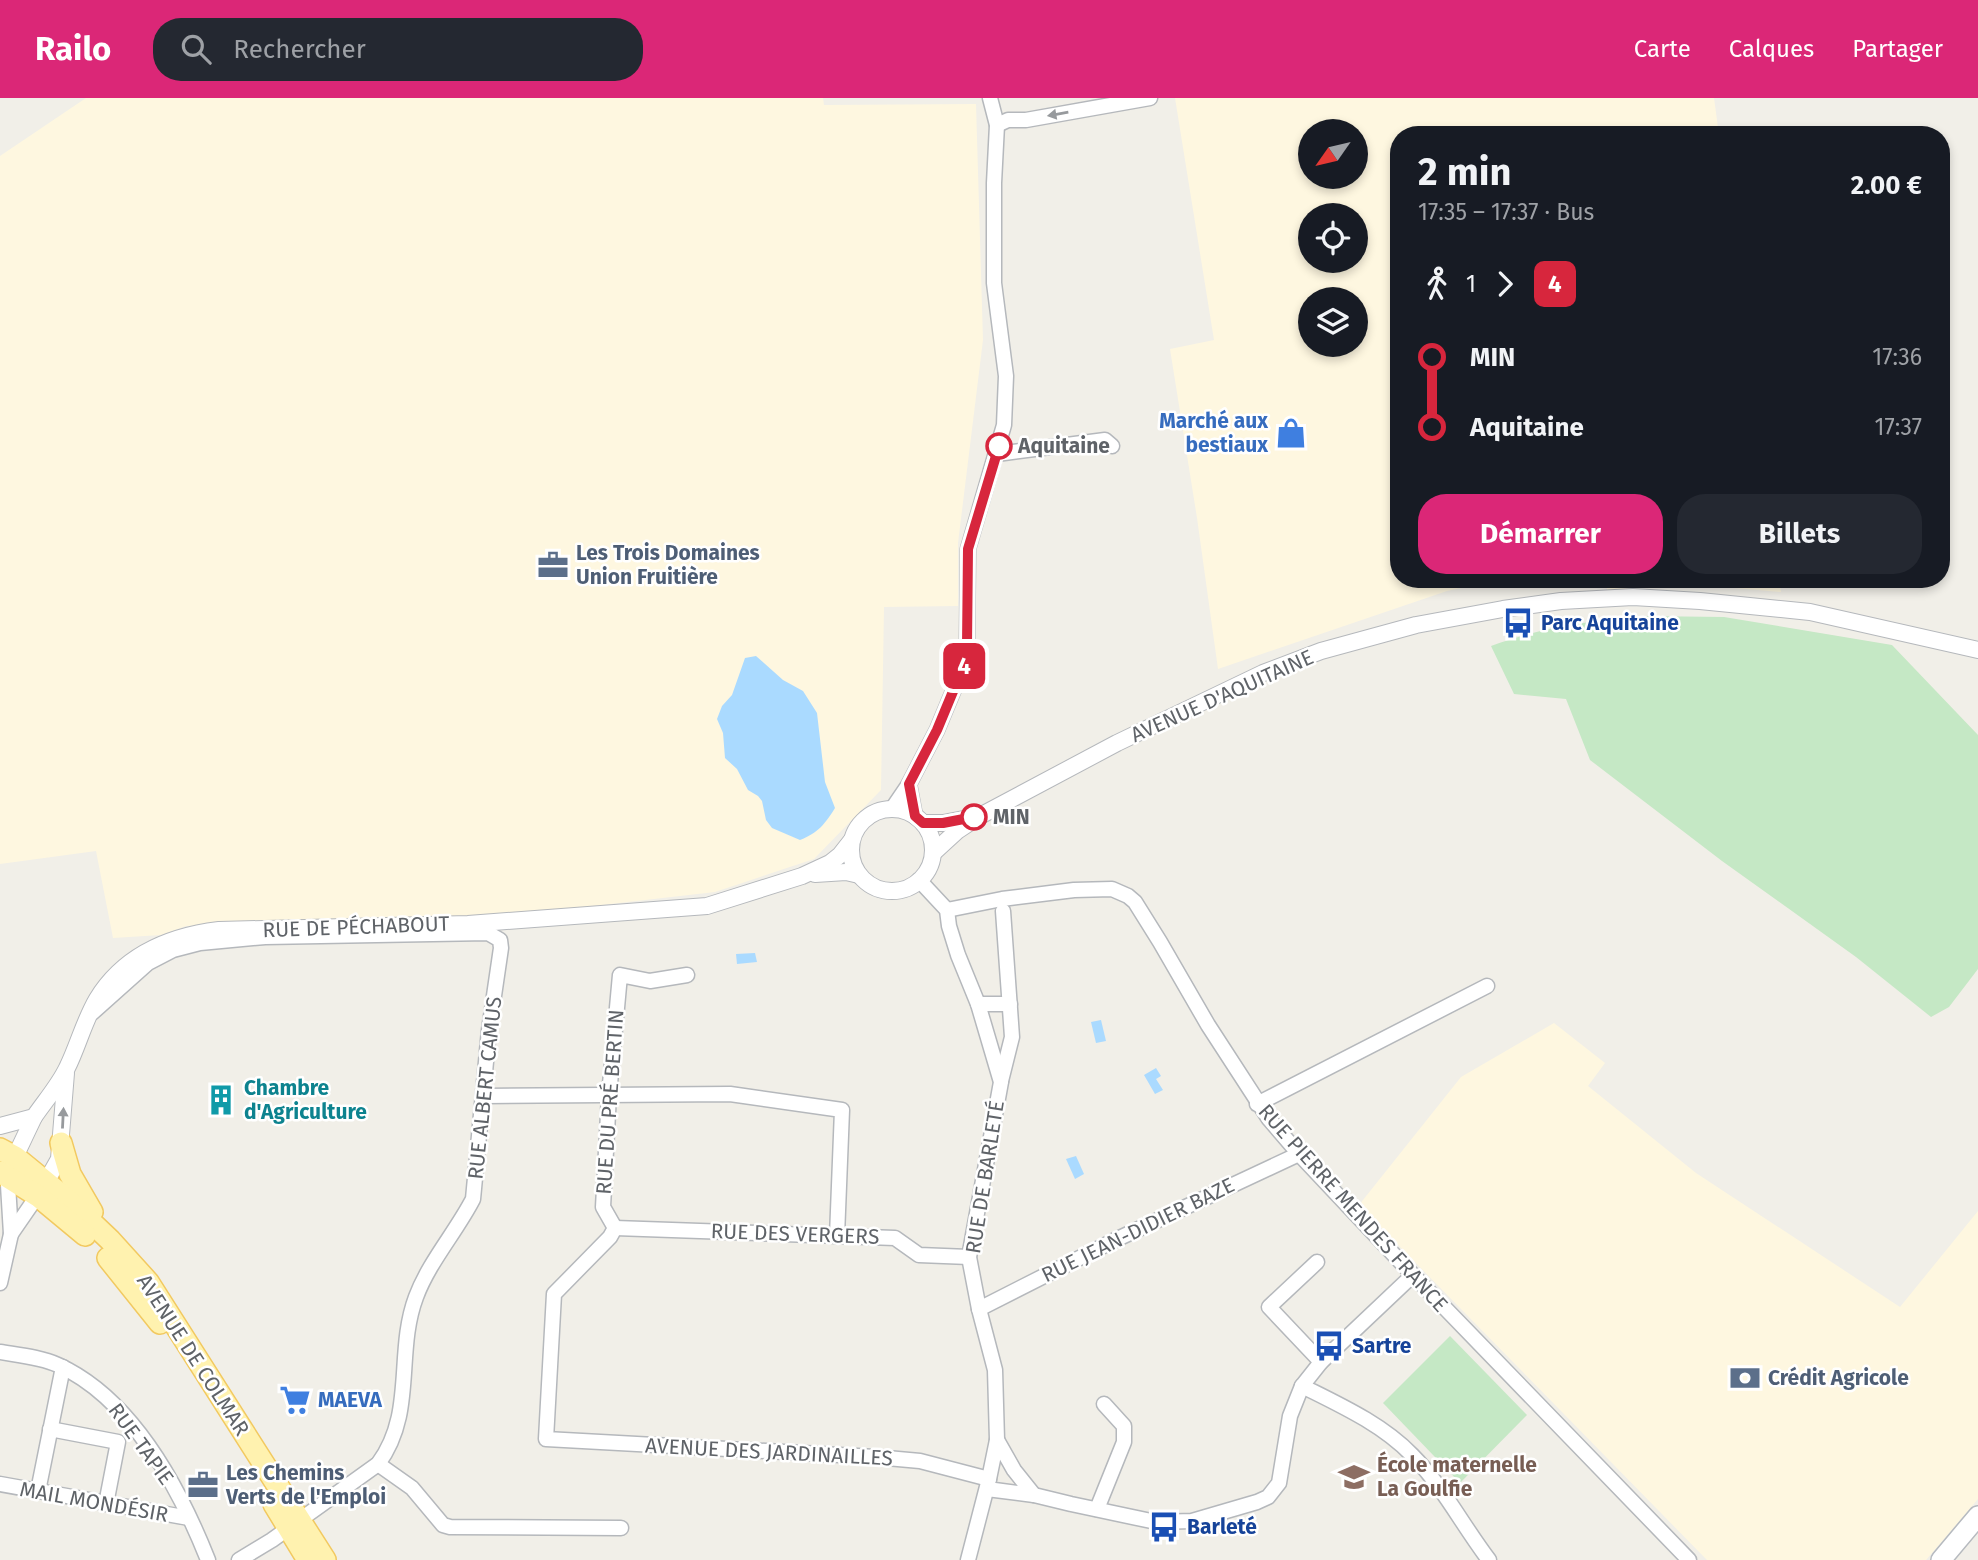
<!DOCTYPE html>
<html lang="fr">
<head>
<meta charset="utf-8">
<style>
  :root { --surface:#171b24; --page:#242831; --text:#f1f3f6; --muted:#9ea1a6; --accent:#db2777 }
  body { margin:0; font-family:"Fira Sans",sans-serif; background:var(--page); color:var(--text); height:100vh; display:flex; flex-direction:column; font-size:26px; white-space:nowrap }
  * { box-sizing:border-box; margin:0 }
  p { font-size:23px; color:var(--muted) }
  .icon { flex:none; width:38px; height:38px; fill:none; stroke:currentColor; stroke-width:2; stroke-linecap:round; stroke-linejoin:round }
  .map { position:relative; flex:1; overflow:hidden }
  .side { position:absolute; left:1390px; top:28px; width:560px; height:462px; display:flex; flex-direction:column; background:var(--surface); border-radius:28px; box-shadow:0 4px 10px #0003 }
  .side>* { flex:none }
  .badge { padding:0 14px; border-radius:10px; font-size:24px; line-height:46px }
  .needle { width:46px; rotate:236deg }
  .fabs { position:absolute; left:1298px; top:21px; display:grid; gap:14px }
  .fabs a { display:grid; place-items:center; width:70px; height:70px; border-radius:50%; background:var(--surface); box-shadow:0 4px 10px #0003; font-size:35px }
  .map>.badge { position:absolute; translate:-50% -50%; box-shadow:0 0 0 4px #fff }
  .legs { display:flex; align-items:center; gap:10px; height:77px; padding:0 28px; font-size:23px }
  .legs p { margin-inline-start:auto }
  .headline { display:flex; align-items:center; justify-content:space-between; height:119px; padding:0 28px }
  h1 { font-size:38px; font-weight:700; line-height:52px }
  .primary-button { display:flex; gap:14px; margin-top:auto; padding:14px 28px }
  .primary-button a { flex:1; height:80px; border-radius:28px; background:var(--accent); color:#fff; font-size:28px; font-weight:700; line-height:80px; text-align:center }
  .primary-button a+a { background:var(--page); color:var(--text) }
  ul { padding:0 28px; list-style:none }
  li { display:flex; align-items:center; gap:24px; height:70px; font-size:26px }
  li i { display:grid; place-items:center; width:10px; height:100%; margin:0 9px; background:currentColor }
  li i::after { content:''; width:18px; height:18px; margin:-9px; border:5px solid; border-radius:50%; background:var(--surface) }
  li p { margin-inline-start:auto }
  li:first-child i { background:linear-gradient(#0000 50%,currentColor 0) }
  li:last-child i { background:linear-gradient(currentColor 50%,#0000 0) }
  header { display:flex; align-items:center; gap:42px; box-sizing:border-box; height:98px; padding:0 35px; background:var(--accent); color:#fff }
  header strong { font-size:33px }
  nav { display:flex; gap:38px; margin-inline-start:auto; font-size:24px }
  .search { width:490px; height:63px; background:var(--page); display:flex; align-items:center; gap:18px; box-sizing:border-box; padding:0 24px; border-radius:28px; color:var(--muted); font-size:26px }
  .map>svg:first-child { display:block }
</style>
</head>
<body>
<header>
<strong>Railo</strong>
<div class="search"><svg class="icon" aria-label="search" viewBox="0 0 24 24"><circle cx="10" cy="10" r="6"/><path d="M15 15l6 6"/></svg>Rechercher</div>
<nav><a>Carte</a><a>Calques</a><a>Partager</a></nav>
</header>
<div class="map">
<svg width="1978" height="1462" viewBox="0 0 1978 1462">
  <rect width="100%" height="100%" fill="#f1efe8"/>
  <g fill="#fef7e0" fill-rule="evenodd">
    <polygon points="86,0 823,0 824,7 976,6 983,242 958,445 958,508 884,509 881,692 814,761 715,794 497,819 273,824 186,828 161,837 113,840 96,753 0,766 0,58"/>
    <path d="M1175,0H1714L1719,37H1398V481H1504L1447,493L1218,571L1197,420L1170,251L1214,242ZM1356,33V79H1311V33ZM1356,117V163H1311V117ZM1311,201H1356V247H1311Z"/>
    <polygon points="1607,481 1779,481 1781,494 1700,487 1607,492"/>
    <polygon points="1554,925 1605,965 1588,988 1696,1075 1900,1209 1978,1113 1978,1401 1926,1462 1707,1462 1359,1107 1461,979"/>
  </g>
  <g fill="#c5e8c5">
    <path d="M1643,518L1724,519L1892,547L1978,637V871L1949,909L1931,919L1856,859L1722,763L1590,662L1566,601L1514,596L1491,548C1545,528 1586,524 1643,518Z"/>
    <polygon points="1450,1238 1527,1317 1460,1385 1383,1305"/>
  </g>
  <g fill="#aadaff">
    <path d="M756,558L783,582L803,593L817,615L825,684L835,710C825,726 818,735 800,742L772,730L766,722L762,703L758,698L748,692L737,671L725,660L723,635L717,621L722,608L732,597L745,560Z"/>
    <polygon points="755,855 757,864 737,866 736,856"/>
    <polygon points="1101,922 1106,943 1096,945 1091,924"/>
    <polygon points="1156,970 1161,978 1156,981 1163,992 1155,996 1144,977"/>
    <polygon points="1076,1058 1084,1076 1075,1081 1066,1061"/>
  </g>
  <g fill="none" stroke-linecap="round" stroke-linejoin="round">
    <g stroke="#b5b8bc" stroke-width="17">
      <g id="minor">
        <polyline points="997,27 1008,22 1026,22 1150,0"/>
        <polyline points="997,356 1105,342 1112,348"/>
        <polyline points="909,686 915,718"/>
        <polyline points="892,711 909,686 937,632 964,567 967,547 968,451 1004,327 1006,278 994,185 994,85 997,27 990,0"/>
        <polyline points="919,782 947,812 949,828 958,857 978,906 1001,984 969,1159 979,1211 995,1272 997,1342 989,1381 968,1462"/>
        <polyline points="947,812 1002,801 1074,792 1112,791 1128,798 1135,804 1160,844 1208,927 1269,1021 1299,1056 1413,1177 1689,1462"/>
        <polyline points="687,877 650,883 620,877 609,997 603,1109 615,1130 610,1139 554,1196 546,1341 876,1359 920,1363 989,1381"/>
        <polyline points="978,906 1010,906"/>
        <path d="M92,915L148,865L173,852L200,845L265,839L488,835L500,842L501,850L489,932L473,1101C456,1134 429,1164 416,1199C395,1255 416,1315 378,1366L272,1442L239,1462"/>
        <polyline points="1001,983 1012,939 1003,813"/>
        <polyline points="484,998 730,996 842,1012 837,1138"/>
        <polyline points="1257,1006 1487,888"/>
        <polyline points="615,1130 895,1140 919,1157 969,1159"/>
        <polyline points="11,1136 42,1091"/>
        <polyline points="1317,1164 1269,1209 1321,1264"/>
        <polyline points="0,1185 11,1136 8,1087 11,1072"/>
        <polyline points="979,1211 1113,1143 1299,1056"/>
        <path d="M0,1254C18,1257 41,1259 58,1267C131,1300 179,1389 208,1462"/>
        <path d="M1302,1288C1340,1307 1382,1326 1412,1357C1442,1387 1463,1428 1489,1462"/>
        <polyline points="50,1331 118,1344 106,1406"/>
        <polyline points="997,1342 1014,1372 1034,1397 1071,1406 1156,1424 1192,1423 1257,1404 1268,1399 1279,1385 1290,1318 1302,1288 1321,1264 1413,1177"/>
        <polyline points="378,1366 412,1390 443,1427 450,1429 621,1430"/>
        <polyline points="0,1386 189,1420"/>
        <polyline points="987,1391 1034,1397"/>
        <polyline points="38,1393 63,1269"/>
        <polyline points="1097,1411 1124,1344 1124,1328 1104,1306"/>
      </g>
    </g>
    <g stroke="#b5b8bc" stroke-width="18">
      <g id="tertiary">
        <circle cx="892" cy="752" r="41"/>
        <polyline points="923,725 943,725 969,720"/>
        <polyline points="933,755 957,733 978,719 1117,645 1263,575 1321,553 1416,527 1503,511 1561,503 1633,499 1700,503 1810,514 1978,552"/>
        <polyline points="815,776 846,774 859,777"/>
        <path d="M0,1028L34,1019C45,1003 59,987 67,970C78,948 84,923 97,901C124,857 170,838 219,832L468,826L707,808L802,778L830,765L840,757L851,743"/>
        <polyline points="15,1059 34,1019"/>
        <polyline points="46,1084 59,1061 66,975"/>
      </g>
    </g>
    <g stroke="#b6babf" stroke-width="22">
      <polyline id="secondary" points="1941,1462 1978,1418"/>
    </g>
    <g stroke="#f2c960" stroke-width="24">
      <g id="primary">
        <polyline points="61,1045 70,1076 92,1114"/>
        <polyline points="0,1051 15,1059 70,1104 110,1142 148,1184 325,1462"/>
        <polyline points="0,1074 38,1098 85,1137"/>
        <polyline points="108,1160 160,1225"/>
        <polyline points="274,1406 308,1462"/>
      </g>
    </g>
    <use href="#minor" stroke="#fff" stroke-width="14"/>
    <use href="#tertiary" stroke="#fff" stroke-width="16"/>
    <use href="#secondary" stroke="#fff" stroke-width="19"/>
    <use href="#primary" stroke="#fff2af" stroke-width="21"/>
  </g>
  <defs><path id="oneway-solid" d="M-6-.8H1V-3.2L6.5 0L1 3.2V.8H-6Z" transform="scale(1.75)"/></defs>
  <g fill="#979a9d">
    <use href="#oneway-solid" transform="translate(1058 16) rotate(170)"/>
    <use href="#oneway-solid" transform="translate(63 1020) rotate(-87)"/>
  </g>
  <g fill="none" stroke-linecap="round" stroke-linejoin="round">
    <g stroke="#fff" stroke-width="16">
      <polyline id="line-1" points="974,719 943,725 923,725 915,718 909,686 937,632 964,567 967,547 968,451 999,348"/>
    </g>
    <use href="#line-1" stroke="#d7263d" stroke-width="10"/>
  </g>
  <defs>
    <g id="shop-bare" transform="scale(2.415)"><path d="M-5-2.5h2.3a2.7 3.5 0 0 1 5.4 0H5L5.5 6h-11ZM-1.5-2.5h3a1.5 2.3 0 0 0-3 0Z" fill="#3f7fe0" stroke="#fff" stroke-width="2.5" paint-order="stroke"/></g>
    <g id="office-bare" transform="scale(2.415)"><path d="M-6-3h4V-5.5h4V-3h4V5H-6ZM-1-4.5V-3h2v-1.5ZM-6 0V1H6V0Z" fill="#5c6f8a" stroke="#fff" stroke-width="2.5" paint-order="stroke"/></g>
    <g id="bus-bare" transform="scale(2.415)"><path d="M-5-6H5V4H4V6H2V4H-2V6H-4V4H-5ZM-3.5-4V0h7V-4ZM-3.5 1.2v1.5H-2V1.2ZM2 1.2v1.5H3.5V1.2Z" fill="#1a4fb4" stroke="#fff" stroke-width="2.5" paint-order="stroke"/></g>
    <g id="building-bare" transform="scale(2.415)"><path d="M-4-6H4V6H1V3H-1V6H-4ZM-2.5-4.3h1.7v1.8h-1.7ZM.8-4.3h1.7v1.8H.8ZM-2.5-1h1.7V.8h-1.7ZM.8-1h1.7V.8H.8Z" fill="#0f9aa8" stroke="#fff" stroke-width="2.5" paint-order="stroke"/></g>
    <g id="bank-bare" transform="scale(2.415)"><path d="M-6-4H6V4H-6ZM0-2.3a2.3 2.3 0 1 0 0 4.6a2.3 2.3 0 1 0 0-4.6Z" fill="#5c6f8a" stroke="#fff" stroke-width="2.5" paint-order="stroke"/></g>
    <g id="supermarket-bare" transform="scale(2.415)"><path d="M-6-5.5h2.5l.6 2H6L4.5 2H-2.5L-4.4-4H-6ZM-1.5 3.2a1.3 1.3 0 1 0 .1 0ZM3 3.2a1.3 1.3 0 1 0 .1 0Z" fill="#3f7fe0" stroke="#fff" stroke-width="2.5" paint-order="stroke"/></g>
    <g id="school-bare" transform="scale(2.415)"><path d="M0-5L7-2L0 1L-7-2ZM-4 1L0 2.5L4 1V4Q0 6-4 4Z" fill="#8d6e63" stroke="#fff" stroke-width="2.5" paint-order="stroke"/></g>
  </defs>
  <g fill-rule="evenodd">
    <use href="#shop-bare" x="1291" y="335"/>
    <use href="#office-bare" x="553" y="467"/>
    <use href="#bus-bare" x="1518" y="525"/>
    <use href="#building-bare" x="221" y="1002"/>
    <use href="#bus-bare" x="1329" y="1248"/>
    <use href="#bank-bare" x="1745" y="1280"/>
    <use href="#supermarket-bare" x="295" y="1302"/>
    <use href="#school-bare" x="1354" y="1379"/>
    <use href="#office-bare" x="203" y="1387"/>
    <use href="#bus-bare" x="1164" y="1429"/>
  </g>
  <g fill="#fff" stroke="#d7263d" stroke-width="3.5">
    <circle cx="999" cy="348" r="12"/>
    <circle cx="974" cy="719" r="12"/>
  </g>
  <g text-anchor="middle" stroke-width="5" stroke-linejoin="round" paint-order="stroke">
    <g font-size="21" font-weight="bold" fill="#366cbe" stroke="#fff" text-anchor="end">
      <text x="1268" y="330">Marché aux<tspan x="1268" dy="24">bestiaux</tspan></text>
      <text x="318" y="1309" text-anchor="start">MAEVA</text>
    </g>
    <g font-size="21" font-weight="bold" fill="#5f6368" stroke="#fff" text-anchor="start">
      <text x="1018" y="355">Aquitaine</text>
      <text x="993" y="726">MIN</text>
    </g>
    <g font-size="21" font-weight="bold" fill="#4e5e75" stroke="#fff" text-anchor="start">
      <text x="576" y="462">Les Trois Domaines<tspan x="576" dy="24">Union Fruitière</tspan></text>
      <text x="1768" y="1287">Crédit Agricole</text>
      <text x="226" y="1382">Les Chemins<tspan x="226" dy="24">Verts de l'Emploi</tspan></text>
    </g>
    <g font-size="21" font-weight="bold" fill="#164399" stroke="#fff" text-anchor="start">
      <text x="1541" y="532">Parc Aquitaine</text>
      <text x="1352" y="1255">Sartre</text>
      <text x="1187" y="1436">Barleté</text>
    </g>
    <g font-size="21" fill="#5f6368" stroke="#fff">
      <text transform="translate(1222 598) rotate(-24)" y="7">AVENUE D'AQUITAINE</text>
      <text transform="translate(356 829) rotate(-2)" y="7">RUE DE PÉCHABOUT</text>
      <text transform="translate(485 990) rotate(-84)" y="7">RUE ALBERT CAMUS</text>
      <text transform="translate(610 1004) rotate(-86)" y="7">RUE DU PRÉ BERTIN</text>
      <text transform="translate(985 1079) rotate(-81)" y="7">RUE DE BARLETÉ</text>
      <text transform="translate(1353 1110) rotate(48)" y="7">RUE PIERRE MENDES FRANCE</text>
      <text transform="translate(1138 1132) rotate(-26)" y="7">RUE JEAN-DIDIER BAZE</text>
      <text transform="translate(795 1136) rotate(2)" y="7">RUE DES VERGERS</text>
      <text transform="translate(193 1257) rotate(57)" y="7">AVENUE DE COLMAR</text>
      <text transform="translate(141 1346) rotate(54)" y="7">RUE TAPIE</text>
      <text transform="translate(769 1354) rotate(3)" y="7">AVENUE DES JARDINAILLES</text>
      <text transform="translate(94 1404) rotate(10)" y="7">MAIL MONDÉSIR</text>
    </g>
    <g font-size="21" font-weight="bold" fill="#0d838f" stroke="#fff" text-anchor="start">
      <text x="244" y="997">Chambre<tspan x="244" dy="24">d'Agriculture</tspan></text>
    </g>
    <g font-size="21" font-weight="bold" fill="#785e54" stroke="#fff" text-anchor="start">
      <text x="1377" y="1374">École maternelle<tspan x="1377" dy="24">La Goulfie</tspan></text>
    </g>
  </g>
</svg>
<div class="fabs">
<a><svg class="needle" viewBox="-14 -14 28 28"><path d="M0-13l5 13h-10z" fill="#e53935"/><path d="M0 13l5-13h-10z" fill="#9ea1a6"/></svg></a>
<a><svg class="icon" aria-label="locate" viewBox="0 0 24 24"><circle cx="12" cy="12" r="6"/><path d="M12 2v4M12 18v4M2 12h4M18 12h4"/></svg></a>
<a><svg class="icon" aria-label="layers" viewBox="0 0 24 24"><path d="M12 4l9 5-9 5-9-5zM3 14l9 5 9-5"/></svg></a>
</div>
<b class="badge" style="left:964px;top:568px;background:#d7263d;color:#fff">4</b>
<section class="side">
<div class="headline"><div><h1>2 min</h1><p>17:35 – 17:37 · Bus</p></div><b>2.00 €</b></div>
<div class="legs"><svg class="icon" aria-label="walk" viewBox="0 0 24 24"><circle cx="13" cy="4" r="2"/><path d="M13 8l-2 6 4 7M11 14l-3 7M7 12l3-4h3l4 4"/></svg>1<svg class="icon" aria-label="forward" viewBox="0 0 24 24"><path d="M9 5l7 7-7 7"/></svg><b class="badge" style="background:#d7263d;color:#fff">4</b></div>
<ul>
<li><i style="color:#d7263d"></i><b>MIN</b><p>17:36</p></li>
<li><i style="color:#d7263d"></i><b>Aquitaine</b><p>17:37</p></li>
</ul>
<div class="primary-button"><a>Démarrer</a><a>Billets</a></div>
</section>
</div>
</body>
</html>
